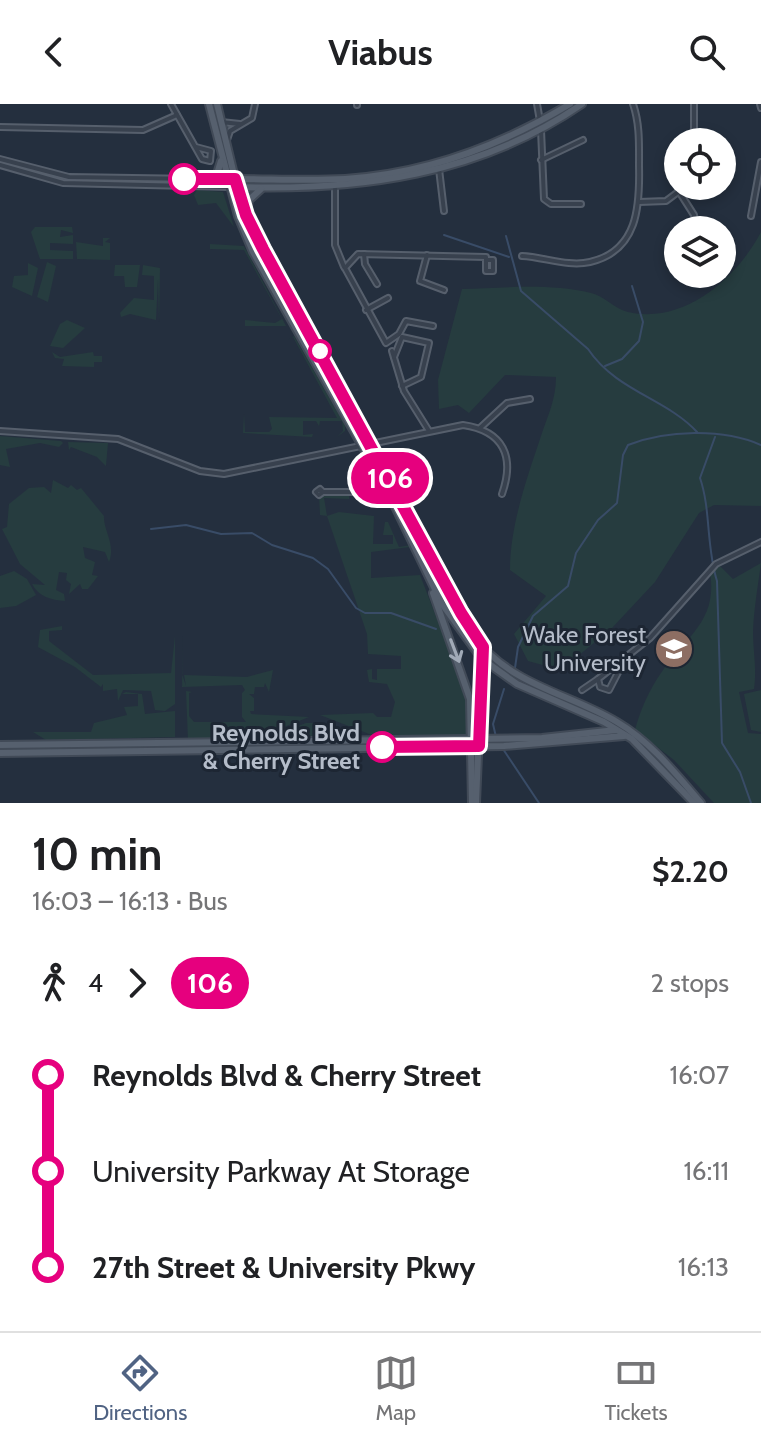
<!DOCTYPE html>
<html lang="en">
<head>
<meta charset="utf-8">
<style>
  :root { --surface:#fff; --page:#f2f2f2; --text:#202124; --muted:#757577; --line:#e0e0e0; --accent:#506383 }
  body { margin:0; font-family:Cabin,sans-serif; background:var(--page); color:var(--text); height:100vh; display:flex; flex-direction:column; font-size:30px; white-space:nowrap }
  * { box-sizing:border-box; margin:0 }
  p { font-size:26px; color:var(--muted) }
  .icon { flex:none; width:44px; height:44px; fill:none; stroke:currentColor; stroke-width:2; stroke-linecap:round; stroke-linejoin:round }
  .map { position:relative; height:699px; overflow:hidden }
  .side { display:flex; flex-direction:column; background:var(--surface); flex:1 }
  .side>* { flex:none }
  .badge { padding:0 16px; border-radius:26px; font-size:28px; line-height:52px }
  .controls { position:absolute; left:664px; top:24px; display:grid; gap:16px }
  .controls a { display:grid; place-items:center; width:72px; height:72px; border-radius:50%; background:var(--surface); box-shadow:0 4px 12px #0003; font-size:40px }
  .map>.badge { position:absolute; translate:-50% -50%; box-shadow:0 0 0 4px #fff }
  .legs { display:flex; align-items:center; gap:12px; height:88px; padding:0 32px; font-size:26px }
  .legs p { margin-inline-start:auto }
  .head { display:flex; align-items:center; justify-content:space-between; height:136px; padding:0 32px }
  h1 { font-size:44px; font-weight:700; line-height:60px }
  ul { padding:0 32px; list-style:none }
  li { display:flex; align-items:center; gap:28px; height:96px; font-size:30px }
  li i { display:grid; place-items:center; width:12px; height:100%; margin:0 10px; background:currentColor }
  li i::after { content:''; width:20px; height:20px; margin:-10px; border:6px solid; border-radius:50%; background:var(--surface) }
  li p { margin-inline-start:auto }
  li:first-child i { background:linear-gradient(#0000 50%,currentColor 0) }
  li:last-child i { background:linear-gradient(currentColor 50%,#0000 0) }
  header { display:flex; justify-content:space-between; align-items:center; height:104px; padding:0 32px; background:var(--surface); font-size:36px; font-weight:700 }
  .dock { display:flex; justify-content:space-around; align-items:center; height:112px; border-top:2px solid var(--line); background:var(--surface); font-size:22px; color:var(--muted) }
  .dock a { display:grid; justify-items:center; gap:4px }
  .dock .selected { color:var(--accent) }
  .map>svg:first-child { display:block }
</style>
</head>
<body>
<header><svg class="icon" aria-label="back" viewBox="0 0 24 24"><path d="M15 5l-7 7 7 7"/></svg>Viabus<svg class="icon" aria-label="search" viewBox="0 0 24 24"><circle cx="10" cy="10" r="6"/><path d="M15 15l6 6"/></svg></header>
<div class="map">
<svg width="761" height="699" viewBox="0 0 761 699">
  <rect width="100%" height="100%" fill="#242f3e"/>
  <g fill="#263c3f">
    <polygon points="197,86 223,88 234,123 216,99 198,101 194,91"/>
    <polygon points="35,123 72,123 73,129 61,126 60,133 73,131 73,140 50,139 50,146 73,147 73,155 40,155 31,128"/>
    <path d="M761,128V402L714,401L699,409L655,478L612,524L561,566L528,557L514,530L546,492L510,466C510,421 527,374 541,332C548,311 556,295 556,273L505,271L469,309L458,301L439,305L438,276L462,185C504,184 549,179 591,189C604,192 615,205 628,208C684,221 737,174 761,128Z"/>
    <polygon points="103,134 110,134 105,138 110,139 110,156 77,155 76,138 103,142"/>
    <polygon points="210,140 244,142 286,222 245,222 245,216 275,219 282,215 244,146 210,145"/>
    <polygon points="47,158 56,162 48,198 37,193"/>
    <polygon points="28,159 38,164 32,192 12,183 14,172 28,171"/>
    <polygon points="115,161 140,161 137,183 125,183 124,172 114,172"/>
    <polygon points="143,161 160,164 159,218 158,175 156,216 130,210 121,213 120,209 134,194 154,196 154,172 142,171"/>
    <polygon points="67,216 85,224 63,244 50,242 60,220"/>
    <polygon points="294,232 345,321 345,327 337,333 343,327 342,317 320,317 319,322 316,317 303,317 303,331 313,330 312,333 243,329 244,310 245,328 269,328 272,325 269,313 337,314 293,233 287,237"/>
    <polygon points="52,248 60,253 93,248 94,252 102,252 102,258 94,258 94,263 62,262 64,255 55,254"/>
    <polygon points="0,332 61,337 63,339 59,343 40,339 6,345 10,363 0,361"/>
    <polygon points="68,338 108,339 106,362 97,353 71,343 69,346"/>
    <path d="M53,376L68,384L71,381L77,386L81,384L104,412C103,426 116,440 109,458L105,448L83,443L85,454L95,458L92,471L98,472L88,485H82L80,480L69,490L71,480L66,476L67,469L59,468L56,486L64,490L65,497C51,496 39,493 32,480L45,481L20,460L2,425L7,423L9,400L29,384L44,383L51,389Z"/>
    <polygon points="319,391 349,392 349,395 324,394 327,412 339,408 374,412 373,440 393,440 393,431 383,431 385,418 388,418 399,443 411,441 413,447 410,443 371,448 371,474 420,471 468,595 469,632 377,633 320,611 373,609 377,613 391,613 395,598 387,580 369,578 367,566 372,565 372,575 377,576 377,565 401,565 401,552 368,550 367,530 327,412 320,411"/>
    <path d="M761,459C758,482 754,503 753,528C753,548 757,564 754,585L739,588L748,629L761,630V699H714L674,656L635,626C640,607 649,586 661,569C686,532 718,518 710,468L719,461L733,475Z"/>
    <polygon points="14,467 27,475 36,491 16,502 0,504 0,472"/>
    <polygon points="62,522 62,526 49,527 49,537 93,571 171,569 175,532 175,600 165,607 155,606 151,587 123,586 118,597 117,585 103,587 103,580 101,583 75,563 38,543 40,526"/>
    <polygon points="183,531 182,570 186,582 184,571 247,573 273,566 269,588 265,579 264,583 255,583 254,590 249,590 254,594 254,607 250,607 251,610 309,613 256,634 188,637 186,587 192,588 189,589 189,612 194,618 246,618 242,613 242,589 245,586 242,581 182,583"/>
    <polygon points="761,586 761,628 751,626 744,590"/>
    <polygon points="126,588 142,590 145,610 175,607 175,633 46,636 33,628 91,628 94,619 127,611 124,603 138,602 138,590 122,590"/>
    <polygon points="306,619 314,619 315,628 319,625 317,619 324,619 364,634 265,635"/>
  </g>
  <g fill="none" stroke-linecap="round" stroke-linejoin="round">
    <g stroke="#394c67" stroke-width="2">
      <polyline points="444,131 509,153"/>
      <path d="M506,132L521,187L588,245C616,287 667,295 697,328"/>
      <polyline points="605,262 622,255 639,237 643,218 632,182"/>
      <path d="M715,333L700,374C711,406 706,442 717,477L722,639L740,668L751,699"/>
      <polyline points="151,425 186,421 221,430 252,429 272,441 313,454 328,465 356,504 365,509 391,509 436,525"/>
      <path d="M515,564L518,543L533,512L568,482L576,449L598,416L617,399L623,351L628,341C666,326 723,324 761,341"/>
      <polyline points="496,633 493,620 504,585"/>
      <polyline points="503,645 539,699"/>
    </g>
    <g stroke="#565f6c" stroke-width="8">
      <g id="minor">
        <polyline points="171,0 202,55 210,57 211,47 196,43"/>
        <polyline points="357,0 357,1"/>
        <polyline points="537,0 540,17"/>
        <polyline points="694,0 694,38"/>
        <polyline points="760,0 761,4"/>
        <polyline points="221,18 240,20"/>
        <polyline points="0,23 143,26 177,11"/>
        <polyline points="541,26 544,95 551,100 581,100"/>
        <polyline points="227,36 230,27 252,14 255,0"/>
        <polyline points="0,55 69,73 197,75"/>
        <polyline points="541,56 583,36"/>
        <polyline points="0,61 63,79 230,83"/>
        <polyline points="439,65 444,107"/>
        <polyline points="206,75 227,75"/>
        <polyline points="335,83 335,141 344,163"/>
        <polyline points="680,89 694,111 697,126"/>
        <polyline points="639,98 666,97 686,82"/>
        <polyline points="751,112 761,58"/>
        <polyline points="364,150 365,160 377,180"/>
        <polyline points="427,151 420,177 444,186"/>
        <path d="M522,152C544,153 568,163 590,158C638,147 640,102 639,62C639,41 640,20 633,0"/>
        <polyline points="673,166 678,162"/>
        <polyline points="366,206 388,194"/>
        <polyline points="433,222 406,217 399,230 386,239 345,164 358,150 486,153 486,167 493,167 493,156 486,156"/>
        <polyline points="392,247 404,287 429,327"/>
        <polyline points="394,253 402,233 429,239 421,273 402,282"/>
        <polyline points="480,324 507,299 530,295"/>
        <path d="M0,327L118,335L200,367L224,370L463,321C504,327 515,353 502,390"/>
        <polygon points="320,385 323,388 319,391 316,388"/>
        <polyline points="323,388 388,388"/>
        <polyline points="624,557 609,586 600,583 598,575 650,534 716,460 761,438"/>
        <polyline points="582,586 598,575"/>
      </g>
    </g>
    <g stroke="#414a57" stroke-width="10">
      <g id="major">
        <polyline points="209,0 238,112 253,148 388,388 442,500 482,555 517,580 604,618 632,635 694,699"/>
        <path d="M217,0L237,83L255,128L476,535C513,582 568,589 617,618C651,638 676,670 701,699"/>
        <polyline points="198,75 217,70 221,57"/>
        <path d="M235,75C272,75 308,77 345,75C425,70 502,41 570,0"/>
        <path d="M237,83C359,87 479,71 582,0"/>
        <polyline points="247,107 249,96 261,85"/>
        <polyline points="433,489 470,595 472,699"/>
        <polyline points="0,641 542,634 616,626"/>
        <polyline points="0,649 504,642 624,632"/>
        <polyline points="476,699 482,555"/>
      </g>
    </g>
    <use href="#minor" stroke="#38414e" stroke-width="4"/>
    <use href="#major" stroke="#56606e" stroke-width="6"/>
  </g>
  <defs><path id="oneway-shaft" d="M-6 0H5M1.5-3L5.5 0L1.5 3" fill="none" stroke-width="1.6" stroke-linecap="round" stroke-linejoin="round" transform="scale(2)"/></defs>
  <use stroke="#a1aab7" href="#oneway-shaft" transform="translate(455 547) rotate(69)"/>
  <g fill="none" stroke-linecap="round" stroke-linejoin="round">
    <g stroke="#fff" stroke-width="18">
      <polyline id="line-1" points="184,75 235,75 246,111 263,145 461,509 483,543 479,642 382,643"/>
    </g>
    <use href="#line-1" stroke="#e6007e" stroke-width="12"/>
  </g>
  <defs>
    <g id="university-disc" transform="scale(2)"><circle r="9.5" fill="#8d6e63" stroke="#1d2633"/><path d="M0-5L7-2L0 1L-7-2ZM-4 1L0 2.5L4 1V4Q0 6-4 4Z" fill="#fff"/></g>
  </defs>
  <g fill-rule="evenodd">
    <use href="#university-disc" x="674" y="545"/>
  </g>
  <g fill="#fff" stroke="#e6007e" stroke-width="4">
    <circle cx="184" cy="75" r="14"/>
    <circle cx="320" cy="247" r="10"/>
    <circle cx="382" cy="643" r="14"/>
  </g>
  <g text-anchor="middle" stroke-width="6" stroke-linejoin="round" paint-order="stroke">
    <g font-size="24" fill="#b4bcc9" stroke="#1d2633" text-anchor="end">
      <text x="646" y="539">Wake Forest<tspan x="646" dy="28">University</tspan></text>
    </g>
    <g font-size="24" font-weight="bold" fill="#b4bcc9" stroke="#1d2633" text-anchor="end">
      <text x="360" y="637">Reynolds Blvd<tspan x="360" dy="28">&amp; Cherry Street</tspan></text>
    </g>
  </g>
</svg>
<div class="controls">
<a><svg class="icon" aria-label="locate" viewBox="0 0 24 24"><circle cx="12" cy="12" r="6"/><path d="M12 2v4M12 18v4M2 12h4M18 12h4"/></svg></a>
<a><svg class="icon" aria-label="layers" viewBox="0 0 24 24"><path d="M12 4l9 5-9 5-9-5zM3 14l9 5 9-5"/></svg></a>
</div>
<b class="badge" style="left:390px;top:374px;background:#e6007e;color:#fff">106</b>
</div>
<section class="side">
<div class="head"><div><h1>10 min</h1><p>16:03 – 16:13 · Bus</p></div><b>$2.20</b></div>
<div class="legs"><svg class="icon" aria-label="walk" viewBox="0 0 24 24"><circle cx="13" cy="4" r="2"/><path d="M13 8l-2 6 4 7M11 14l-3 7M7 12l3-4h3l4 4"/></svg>4<svg class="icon" aria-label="forward" viewBox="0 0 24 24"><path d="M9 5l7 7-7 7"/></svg><b class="badge" style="background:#e6007e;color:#fff">106</b><p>2 stops</p></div>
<ul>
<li><i style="color:#e6007e"></i><b>Reynolds Blvd &amp; Cherry Street</b><p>16:07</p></li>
<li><i style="color:#e6007e"></i><span>University Parkway At Storage</span><p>16:11</p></li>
<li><i style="color:#e6007e"></i><b>27th Street &amp; University Pkwy</b><p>16:13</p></li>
</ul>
</section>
<nav class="dock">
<a class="selected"><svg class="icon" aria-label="directions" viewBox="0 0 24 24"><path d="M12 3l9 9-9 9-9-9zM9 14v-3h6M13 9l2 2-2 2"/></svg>Directions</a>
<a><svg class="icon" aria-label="map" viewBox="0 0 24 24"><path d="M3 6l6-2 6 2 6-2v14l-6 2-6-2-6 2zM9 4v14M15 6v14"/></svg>Map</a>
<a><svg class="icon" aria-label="tickets" viewBox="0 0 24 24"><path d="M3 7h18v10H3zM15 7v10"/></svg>Tickets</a>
</nav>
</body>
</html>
